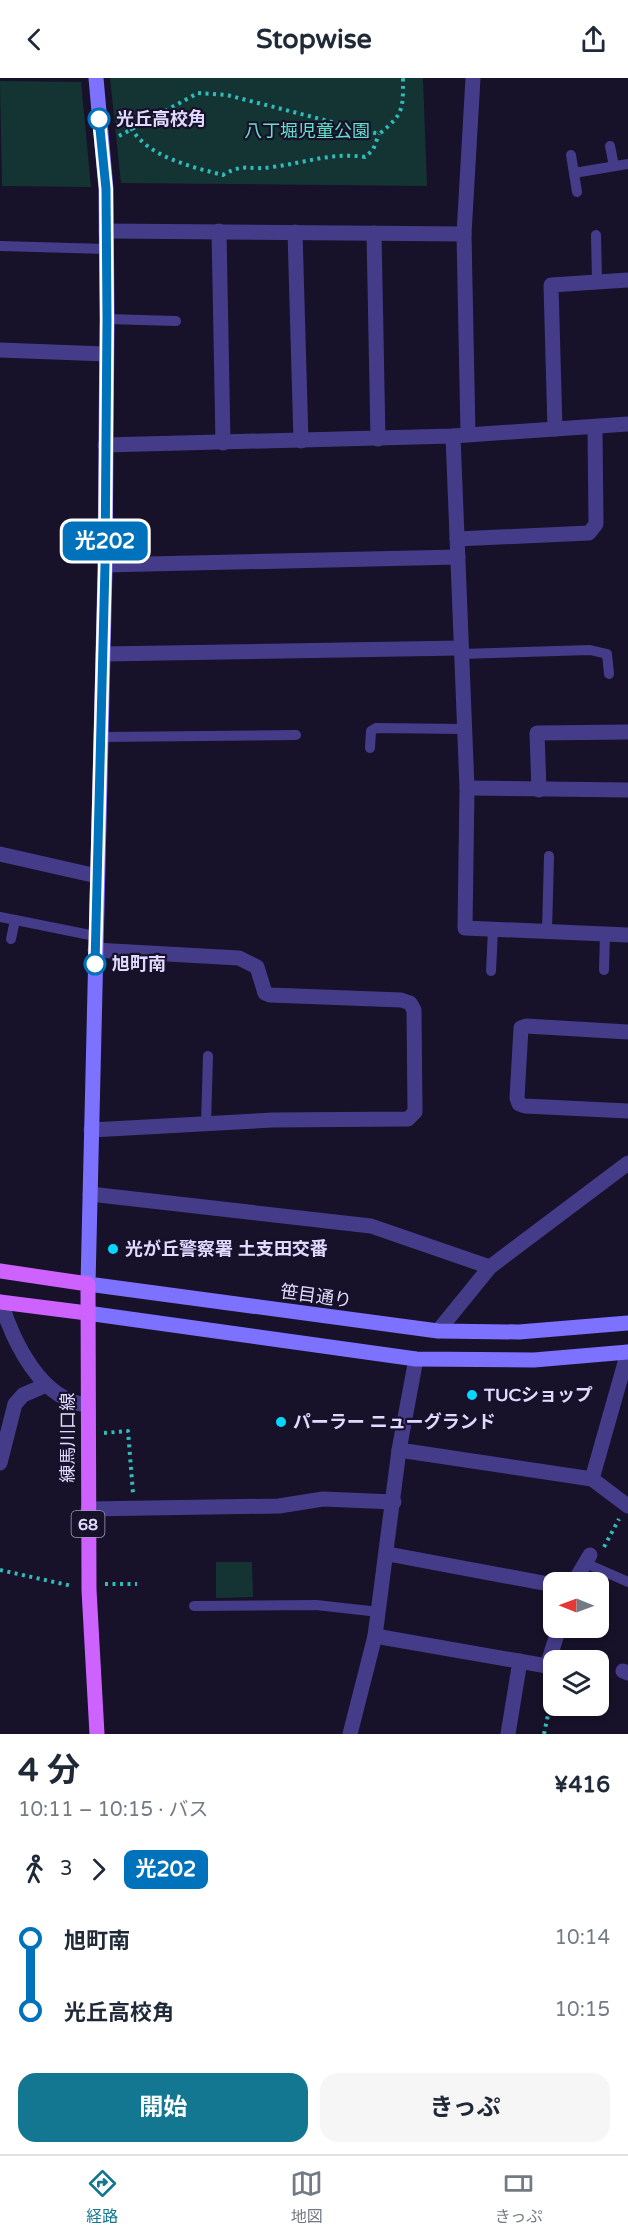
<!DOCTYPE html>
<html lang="ja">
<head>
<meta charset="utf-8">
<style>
  :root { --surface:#fff; --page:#f6f6f7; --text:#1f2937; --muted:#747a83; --line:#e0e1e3; --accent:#147791 }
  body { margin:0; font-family:"Varela Round","Noto Sans JP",sans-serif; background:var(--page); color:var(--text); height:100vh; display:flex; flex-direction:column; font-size:22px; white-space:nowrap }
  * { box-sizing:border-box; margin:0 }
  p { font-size:20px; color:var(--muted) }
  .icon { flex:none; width:33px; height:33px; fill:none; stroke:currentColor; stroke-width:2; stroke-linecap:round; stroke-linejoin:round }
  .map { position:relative; height:1656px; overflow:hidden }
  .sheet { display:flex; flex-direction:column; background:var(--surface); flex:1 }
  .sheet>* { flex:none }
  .badge { padding:0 12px; border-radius:9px; font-size:21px; line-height:39px }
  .needle { width:39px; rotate:271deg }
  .tools { position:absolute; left:543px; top:1494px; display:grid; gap:12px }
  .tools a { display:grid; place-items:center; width:66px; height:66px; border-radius:12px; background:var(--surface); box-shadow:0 3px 9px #0003; font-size:30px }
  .map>.badge { position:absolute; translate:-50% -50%; box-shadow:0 0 0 3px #fff }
  .legs { display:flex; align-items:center; gap:9px; height:66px; padding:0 18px; font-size:20px }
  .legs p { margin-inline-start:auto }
  .summary { display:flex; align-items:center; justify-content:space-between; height:102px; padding:0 18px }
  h1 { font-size:33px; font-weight:700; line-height:45px }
  .cta { display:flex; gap:12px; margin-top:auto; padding:12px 18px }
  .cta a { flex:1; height:69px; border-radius:18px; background:var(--accent); color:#fff; font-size:24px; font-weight:700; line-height:69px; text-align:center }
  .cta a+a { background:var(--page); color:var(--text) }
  ul { padding:0 18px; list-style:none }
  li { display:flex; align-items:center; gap:21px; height:72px; font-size:22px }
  li i { display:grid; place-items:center; width:9px; height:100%; margin:0 8px; background:currentColor }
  li i::after { content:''; width:15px; height:15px; margin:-8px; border:4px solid; border-radius:50%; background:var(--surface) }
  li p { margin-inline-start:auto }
  li:first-child i { background:linear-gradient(#0000 50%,currentColor 0) }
  li:last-child i { background:linear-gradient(currentColor 50%,#0000 0) }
  header { display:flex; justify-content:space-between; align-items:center; height:78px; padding:0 18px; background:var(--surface); font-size:27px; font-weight:700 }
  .tabs { display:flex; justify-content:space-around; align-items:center; height:84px; border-top:2px solid var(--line); background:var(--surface); font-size:16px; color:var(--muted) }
  .tabs a { display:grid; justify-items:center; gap:3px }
  .tabs .active { color:var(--accent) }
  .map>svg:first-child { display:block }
</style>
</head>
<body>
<header><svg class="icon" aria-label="back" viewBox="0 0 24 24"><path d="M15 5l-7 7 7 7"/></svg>Stopwise<svg class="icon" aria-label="share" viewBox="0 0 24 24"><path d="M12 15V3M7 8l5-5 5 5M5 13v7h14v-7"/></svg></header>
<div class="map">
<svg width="628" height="1656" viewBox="0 0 628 1656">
  <rect width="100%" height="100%" fill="#17112a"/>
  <g fill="#143434">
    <polygon points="110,0 423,0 427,108 121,105"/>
    <polygon points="0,3 81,4 91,109 2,108"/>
    <polygon points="216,1484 252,1484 253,1519 216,1520"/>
  </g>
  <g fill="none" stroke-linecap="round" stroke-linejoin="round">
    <g stroke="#31bcbc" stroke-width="4" stroke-dasharray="3 4.5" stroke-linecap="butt">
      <path d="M131,50C148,79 192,89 223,97C245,84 250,93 272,89C305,85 332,74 365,79L373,72L379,56"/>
      <path d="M119,58L198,15L227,17L379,56C404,36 403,31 403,0"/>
      <polyline points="104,1355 128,1353 133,1415"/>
      <polyline points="604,1469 619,1441"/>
      <polyline points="0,1492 72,1508"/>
      <polyline points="105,1506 137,1506"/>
      <polyline points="544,1656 554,1608"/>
    </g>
    <g stroke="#443c89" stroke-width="10">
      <polyline points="610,68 614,88"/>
      <polyline points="571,77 577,114"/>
      <polyline points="574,95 628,86"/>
      <polyline points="596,157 597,203"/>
      <polyline points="0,168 106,171"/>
      <polyline points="107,241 176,243"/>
      <polyline points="461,576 590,572 607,576 609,596"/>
      <polyline points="101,659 296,657"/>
      <polyline points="370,670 371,653 376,650 464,651"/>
      <polyline points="0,839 95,858"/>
      <polyline points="547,853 549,778"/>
      <polyline points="11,861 15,842"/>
      <polyline points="604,892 605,856"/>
      <polyline points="491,893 493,852"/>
      <polyline points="206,1046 208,978"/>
      <polyline points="585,1485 628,1504"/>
      <polyline points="194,1528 316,1527 379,1534"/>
    </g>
    <g stroke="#443c89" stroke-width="15">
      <polyline points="106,153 464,156 468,356"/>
      <polyline points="219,153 223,365"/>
      <polyline points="295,154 301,363"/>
      <polyline points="374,155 378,361"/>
      <polyline points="464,156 473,0"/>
      <polyline points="0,272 106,276"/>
      <polyline points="555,351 551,207 628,202"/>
      <polyline points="453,358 467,710 465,850 628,857"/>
      <polyline points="105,367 453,358 628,346"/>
      <polyline points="457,461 589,455 596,446 595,350"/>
      <polyline points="105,487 458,479"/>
      <polyline points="103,576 461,570"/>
      <polyline points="467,710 628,712"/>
      <polyline points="539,712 537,655 628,654"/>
      <polyline points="0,776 97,798"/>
      <polyline points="628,954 526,948 521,950 517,1020 519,1026 525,1028 628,1033"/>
      <polyline points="91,1052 273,1042 408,1041 415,1034 414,932 410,925 401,922 270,917 265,915 257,889 239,880 95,872"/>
      <polyline points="90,1116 371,1148 490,1189"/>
      <path d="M1,1224C13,1264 41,1322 87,1327"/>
      <polyline points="438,1253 490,1189 628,1085"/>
      <polyline points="399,1372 592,1401 628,1428"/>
      <polyline points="0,1385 15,1326 23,1317 46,1307"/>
      <polyline points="592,1401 628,1274"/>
      <polyline points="88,1431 279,1428 323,1421 394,1424"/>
      <polyline points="388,1476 554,1507"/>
      <polyline points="574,1504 590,1477"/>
      <polyline points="375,1558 547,1588 559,1550"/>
      <polyline points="623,1593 628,1595"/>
      <polyline points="350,1656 375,1558 399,1372 416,1281"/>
      <polyline points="508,1656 520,1583"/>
    </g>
    <g stroke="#7d71ff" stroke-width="15">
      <polyline points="96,0 106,111 107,241 105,492 88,1206 438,1253 519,1254 628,1245"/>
      <polyline points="87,1235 416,1281 534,1282 628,1274"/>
    </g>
    <g stroke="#cd62ff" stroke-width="15">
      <polyline points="0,1193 88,1206 89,1512 97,1656"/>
      <polyline points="0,1224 87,1235"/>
    </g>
  </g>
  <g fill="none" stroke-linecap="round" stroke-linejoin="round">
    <g stroke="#fff" stroke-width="14">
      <polyline id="line-1" points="95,886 105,487 107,241 106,111 99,41"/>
    </g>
    <use href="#line-1" stroke="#0072bc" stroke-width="9"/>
  </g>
  <g fill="#fff" stroke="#0072bc" stroke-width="3">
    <circle cx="99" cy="41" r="10"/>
    <circle cx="95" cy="886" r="10"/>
  </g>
  <g fill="#07d7fe" stroke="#17112a" stroke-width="2">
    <circle cx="113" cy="1171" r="6"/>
    <circle cx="472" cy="1317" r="6"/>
    <circle cx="281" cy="1344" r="6"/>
  </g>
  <g text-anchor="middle" stroke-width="4.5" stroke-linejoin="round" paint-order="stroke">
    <rect fill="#17112a" stroke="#a49ebf" stroke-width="1.5" x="71.5" y="1433" width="33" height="26" rx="4.5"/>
    <g font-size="16" font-weight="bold" fill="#e1daff">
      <text x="88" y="1452">68</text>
    </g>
    <g font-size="18" font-weight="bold" fill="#e1daff" stroke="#17112a" text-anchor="start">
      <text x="116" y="47">光丘高校角</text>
      <text x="112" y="892">旭町南</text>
    </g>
    <g font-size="18" fill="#64e1c9" stroke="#17112a">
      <text x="307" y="59">八丁堀児童公園</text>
    </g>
    <g font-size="18" font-weight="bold" fill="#e1daff" stroke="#17112a" text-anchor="start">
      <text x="125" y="1177">光が丘警察署 土支田交番</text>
      <text x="484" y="1323">TUCショップ</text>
      <text x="293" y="1350">パーラー ニューグランド</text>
    </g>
    <g font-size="18" fill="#e1daff" stroke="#17112a">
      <text transform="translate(316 1218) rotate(8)" y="6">笹目通り</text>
      <text transform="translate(68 1360) rotate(-90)" y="6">練馬川口線</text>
    </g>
  </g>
</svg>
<div class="tools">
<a><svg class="needle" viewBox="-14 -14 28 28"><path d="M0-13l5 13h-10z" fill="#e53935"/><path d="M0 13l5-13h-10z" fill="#747a83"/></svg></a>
<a><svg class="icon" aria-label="layers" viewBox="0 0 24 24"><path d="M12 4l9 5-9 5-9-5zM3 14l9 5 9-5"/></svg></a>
</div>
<b class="badge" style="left:105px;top:463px;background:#0072bc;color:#fff">光202</b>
</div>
<section class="sheet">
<div class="summary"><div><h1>4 分</h1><p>10:11 – 10:15 · バス</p></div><b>¥416</b></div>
<div class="legs"><svg class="icon" aria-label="walk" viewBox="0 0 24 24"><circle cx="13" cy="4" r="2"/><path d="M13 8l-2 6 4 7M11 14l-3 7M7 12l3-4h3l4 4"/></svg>3<svg class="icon" aria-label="forward" viewBox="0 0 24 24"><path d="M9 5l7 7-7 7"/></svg><b class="badge" style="background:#0072bc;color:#fff">光202</b></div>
<ul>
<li><i style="color:#0072bc"></i><b>旭町南</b><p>10:14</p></li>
<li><i style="color:#0072bc"></i><b>光丘高校角</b><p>10:15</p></li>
</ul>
<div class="cta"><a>開始</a><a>きっぷ</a></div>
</section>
<nav class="tabs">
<a class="active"><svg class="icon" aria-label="directions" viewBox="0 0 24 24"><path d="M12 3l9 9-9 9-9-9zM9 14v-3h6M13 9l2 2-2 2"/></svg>経路</a>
<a><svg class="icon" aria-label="map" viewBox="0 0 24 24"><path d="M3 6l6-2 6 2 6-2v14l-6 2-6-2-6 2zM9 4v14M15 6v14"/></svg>地図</a>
<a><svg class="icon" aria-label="tickets" viewBox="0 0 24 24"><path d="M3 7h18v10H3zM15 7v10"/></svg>きっぷ</a>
</nav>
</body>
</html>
